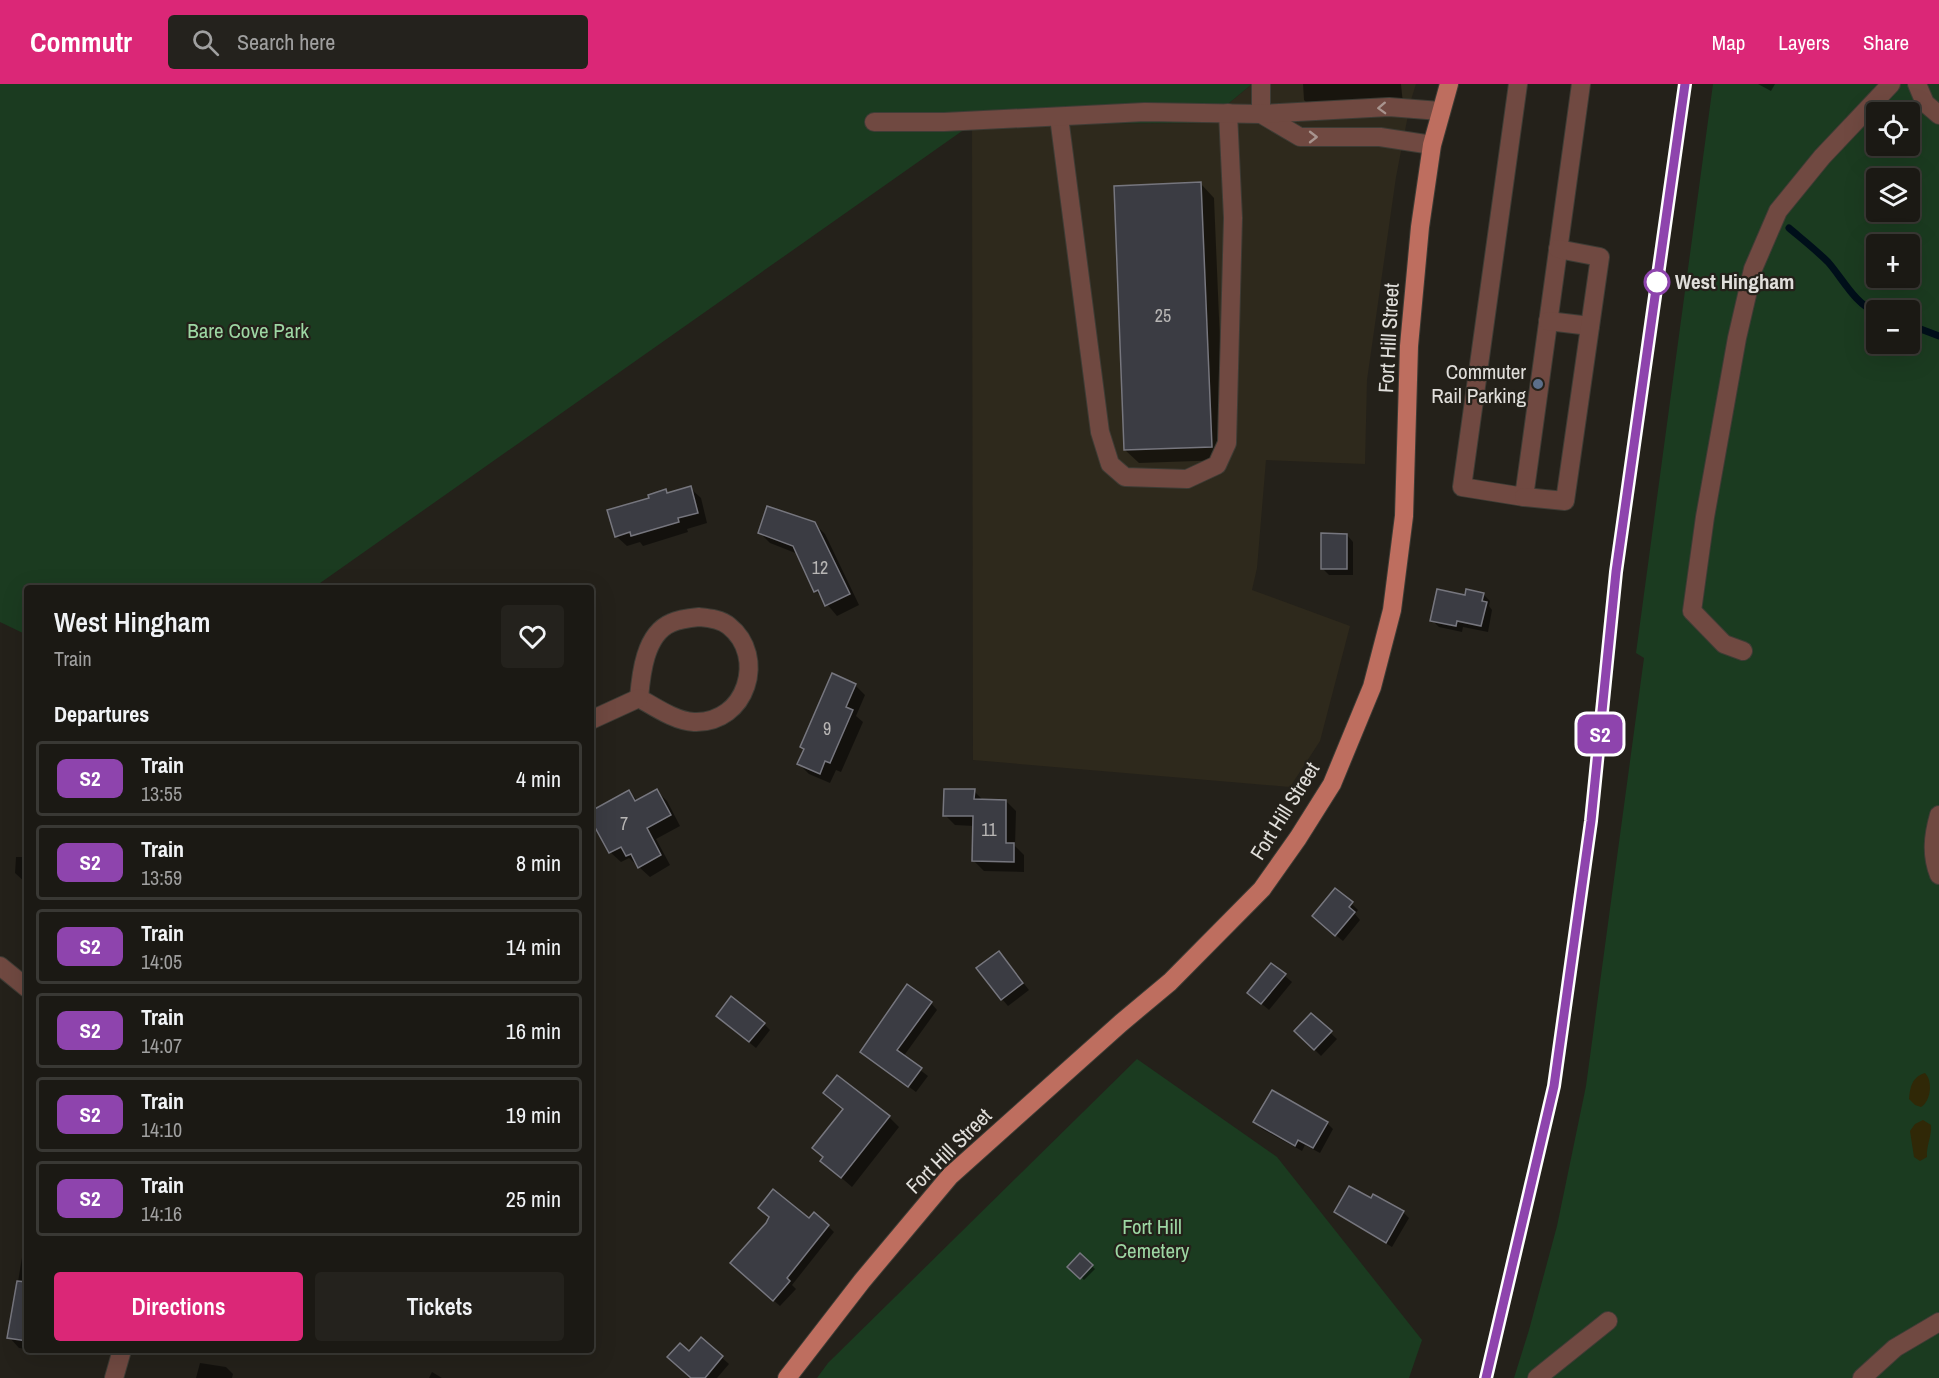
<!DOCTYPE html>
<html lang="en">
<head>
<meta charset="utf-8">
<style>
  :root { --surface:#1b1914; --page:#24221d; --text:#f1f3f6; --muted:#a0a0a0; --line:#393834; --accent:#db2777 }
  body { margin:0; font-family:"Archivo Narrow",sans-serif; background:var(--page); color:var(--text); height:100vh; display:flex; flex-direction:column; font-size:22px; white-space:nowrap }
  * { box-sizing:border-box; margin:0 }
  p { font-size:20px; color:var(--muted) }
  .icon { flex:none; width:33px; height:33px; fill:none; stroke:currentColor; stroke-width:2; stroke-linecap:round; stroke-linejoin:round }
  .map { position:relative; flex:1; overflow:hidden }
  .side { position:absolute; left:24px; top:501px; width:570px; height:768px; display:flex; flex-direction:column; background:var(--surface); border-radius:6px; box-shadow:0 6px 24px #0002,0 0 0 2px var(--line) }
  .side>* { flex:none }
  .badge { padding:0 12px; border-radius:9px; font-size:21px; line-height:39px }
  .fabs { position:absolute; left:1866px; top:18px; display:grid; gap:12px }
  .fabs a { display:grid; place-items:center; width:54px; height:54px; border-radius:6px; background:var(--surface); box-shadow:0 6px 24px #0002,0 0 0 2px var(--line); font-size:30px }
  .map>.badge { position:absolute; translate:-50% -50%; box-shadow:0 0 0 3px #fff }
  h2 { padding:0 30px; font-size:22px; line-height:54px }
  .round { display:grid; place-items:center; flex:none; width:63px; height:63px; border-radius:6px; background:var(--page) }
  .headline { display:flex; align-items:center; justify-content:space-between; height:102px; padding:0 30px }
  h1 { font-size:28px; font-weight:600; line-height:45px }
  .action { display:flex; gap:12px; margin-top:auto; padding:12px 30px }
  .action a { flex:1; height:69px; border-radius:6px; background:var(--accent); color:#fff; font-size:24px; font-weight:600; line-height:69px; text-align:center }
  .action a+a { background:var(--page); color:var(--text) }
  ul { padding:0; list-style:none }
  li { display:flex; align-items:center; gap:18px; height:75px; margin:0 12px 9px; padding:0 18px; border:3px solid var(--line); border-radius:6px }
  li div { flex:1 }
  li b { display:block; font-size:22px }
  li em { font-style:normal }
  li .badge { min-width:66px; font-weight:700; text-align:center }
  header { display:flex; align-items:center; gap:36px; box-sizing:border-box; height:84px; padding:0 30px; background:var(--accent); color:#fff }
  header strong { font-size:28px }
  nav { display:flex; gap:33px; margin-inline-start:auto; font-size:21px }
  .search { width:420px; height:54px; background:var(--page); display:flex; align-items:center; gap:15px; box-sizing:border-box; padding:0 21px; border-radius:6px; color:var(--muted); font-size:22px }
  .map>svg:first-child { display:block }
</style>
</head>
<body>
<header>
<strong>Commutr</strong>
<div class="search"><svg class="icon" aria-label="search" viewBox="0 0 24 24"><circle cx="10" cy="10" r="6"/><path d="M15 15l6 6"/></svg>Search here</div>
<nav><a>Map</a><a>Layers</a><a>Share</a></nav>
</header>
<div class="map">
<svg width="1939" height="1294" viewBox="0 0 1939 1294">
  <rect width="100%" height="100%" fill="#24211a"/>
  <polygon fill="#2e291c" points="1252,0 1416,0 1411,16 1396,93 1367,296 1365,380 1266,376 1257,484 1252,506 1350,542 1320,657 1290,703 973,676 972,40 1205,39"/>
  <g fill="#1b3b20" fill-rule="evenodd">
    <polygon points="0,0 1252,0 1205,39 972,40 313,504 27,504 27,551 0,538"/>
    <path d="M1713,0H1939V1294H1514L1529,1246L1557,1142L1586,1002L1644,574L1636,569ZM1876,28H1910V62H1876ZM1876,94H1910V128H1876ZM1876,160H1910V194H1876ZM1876,226H1910V260H1876Z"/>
    <polygon points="1137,975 1277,1073 1422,1256 1409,1294 817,1294 828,1279"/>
  </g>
  <g fill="#302807">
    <path d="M1925,989C1933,997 1931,1017 1921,1023L1915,1021L1909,1015C1910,1003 1912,993 1925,989Z"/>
    <path d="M1923,1036L1931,1041C1932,1052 1926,1062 1927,1073L1920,1077L1914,1073L1910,1047L1915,1040Z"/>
  </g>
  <g fill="#0007">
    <polygon points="1303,0 1401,0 1403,20 1314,26 1304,16"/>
    <polygon points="1758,0 1775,0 1771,7"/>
    <polygon points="1201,100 1214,114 1225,376 1139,379 1125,366"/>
    <polygon points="690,404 701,414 707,439 687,445 688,448 643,462 640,458 627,462 616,452 651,415 666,407 669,410"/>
    <polygon points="814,439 825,450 859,521 837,532 816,507 798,470 770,459 760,449"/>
    <polygon points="1347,451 1353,458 1353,491 1329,491 1322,484"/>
    <polygon points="1483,510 1490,517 1489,522 1492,526 1488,548 1463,543 1462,548 1439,543 1432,536 1466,513"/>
    <polygon points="855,601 865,611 856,632 863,638 841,688 836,686 830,699 809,690 799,680"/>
    <polygon points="657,707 667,717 680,742 656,755 670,781 650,793 629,774 621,778 610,768 629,708 638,717"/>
    <polygon points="974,707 984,717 1006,717 1016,727 1015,762 1024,771 1024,788 984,787 974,777 974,742 955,741 945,731"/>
    <polygon points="23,768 27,768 27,800 15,789 16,773 22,773"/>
    <polygon points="1352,820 1358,826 1355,830 1360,836 1343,857 1320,838"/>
    <polygon points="1005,876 1029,906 1008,922 1002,915"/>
    <polygon points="1272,881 1292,898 1269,926 1256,915"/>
    <polygon points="931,919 937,926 903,973 928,992 916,1008 862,968"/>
    <polygon points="1311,931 1337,955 1321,972 1296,947"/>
    <polygon points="724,938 764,940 770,946 756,964"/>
    <polygon points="825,1009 889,1033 899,1043 852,1103 822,1077 824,1074 814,1064 844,1026"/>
    <polygon points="1255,1038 1327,1039 1333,1045 1320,1069 1305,1061 1302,1067 1262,1045"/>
    <polygon points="1374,1112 1403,1128 1409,1134 1392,1163 1342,1133 1336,1128 1371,1116"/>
    <polygon points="828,1142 834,1148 792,1201 796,1205 780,1222 739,1186"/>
    <polygon points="26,1149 27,1150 27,1265 19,1264 9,1253"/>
    <polygon points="1080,1171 1095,1185 1084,1196 1069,1182"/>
    <polygon points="701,1255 729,1280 717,1294 692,1294 689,1269"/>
    <polygon points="200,1279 226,1283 233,1290 232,1294 196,1294"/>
    <polygon points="432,1288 442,1294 429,1294"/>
  </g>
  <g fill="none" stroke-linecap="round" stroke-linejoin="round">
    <g stroke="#000f1a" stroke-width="7">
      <path d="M1789,144C1802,155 1816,166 1828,178C1843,195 1855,220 1876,228"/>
      <polyline points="1910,241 1939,252"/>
    </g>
  </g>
  <g fill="#3b3c43" stroke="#76767e" stroke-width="1.5">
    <polygon points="1201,98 1212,363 1124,366 1114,102"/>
    <polygon points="691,402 698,429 678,434 679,438 631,452 630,448 615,453 607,426 649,414 648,411 666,405 667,409"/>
    <polygon points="767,422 815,438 850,510 825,522 818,506 814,508 793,462 758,449"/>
    <polygon points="1321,449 1347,450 1347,485 1321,485"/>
    <polygon points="1437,505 1465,511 1466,505 1484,509 1482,517 1487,518 1481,542 1457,537 1456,542 1430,537"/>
    <polygon points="832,589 856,600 846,623 853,626 830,679 825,677 820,690 797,680 804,665 800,663"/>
    <polygon points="657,705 671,731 647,744 661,771 638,784 631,770 626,772 621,763 609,769 591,736 591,727 629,706 635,717"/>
    <polygon points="944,705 975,705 974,715 1006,716 1006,759 1014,759 1014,778 972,777 973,732 943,732"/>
    <polygon points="1335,804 1353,818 1349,823 1355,828 1335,852 1312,832"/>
    <polygon points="999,867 1023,899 1001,916 976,884"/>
    <polygon points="1271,879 1286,890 1261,920 1247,909"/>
    <polygon points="907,900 932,918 897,966 922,984 908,1003 860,968"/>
    <polygon points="731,912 765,939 749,958 716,932"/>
    <polygon points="1311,929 1332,947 1314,966 1294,947"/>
    <polygon points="837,991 890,1032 841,1094 820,1077 823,1073 812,1064 843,1025 823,1009"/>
    <polygon points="1272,1006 1328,1038 1313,1064 1298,1056 1295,1062 1253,1038"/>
    <polygon points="1349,1102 1371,1114 1373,1110 1404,1127 1386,1159 1334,1128"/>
    <polygon points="773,1105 809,1134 814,1128 829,1141 787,1194 790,1197 773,1217 730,1179 766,1139 769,1133 758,1124"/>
    <polygon points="1080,1169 1093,1181 1080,1195 1067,1183"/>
    <polygon points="17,1197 27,1198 27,1257 7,1254"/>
    <polygon points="701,1253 723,1272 705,1294 691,1294 667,1273 680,1259 689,1267"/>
  </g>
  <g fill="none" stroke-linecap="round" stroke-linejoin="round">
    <g stroke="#3e3c35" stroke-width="20">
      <g id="minor">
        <polyline points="1518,0 1462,403 1524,413 1581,0"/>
        <polyline points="1917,0 1925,19 1939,31"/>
        <polyline points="1261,30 1300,53 1380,53 1432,61"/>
        <polyline points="1261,30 1261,0"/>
        <polyline points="1059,33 1100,348 1110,380 1125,393 1187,395 1217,381 1227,359 1233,134 1228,29"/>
        <polyline points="874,38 944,38 1145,28 1261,30 1389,23 1440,27"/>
        <polyline points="1548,237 1590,242"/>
        <polyline points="1524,413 1565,417 1600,173 1558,165"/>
        <path d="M699,533C709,534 721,535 729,542C767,572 747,640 694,638C675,637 655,623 639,614C641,590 645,550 671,539C679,535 689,534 699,533Z"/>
        <polyline points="1743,567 1724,560 1692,527 1705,433 1737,254 1753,185 1778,127 1822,73 1891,0"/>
        <polyline points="591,636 639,614"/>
        <path d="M1939,731C1933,752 1931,771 1939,791"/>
        <polyline points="0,882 27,904"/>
        <polyline points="114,1294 122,1266"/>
        <polyline points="1537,1294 1608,1237"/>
        <polyline points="1862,1294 1895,1264 1939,1238"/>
      </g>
    </g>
    <g stroke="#3e3c35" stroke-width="20">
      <polyline id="major" points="787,1294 862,1197 950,1092 1121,939 1170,898 1262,805 1298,754 1332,700 1372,603 1392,526 1404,432 1409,262 1420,143 1432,61 1449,0"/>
    </g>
    <use href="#minor" stroke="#704941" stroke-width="18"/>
    <use href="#major" stroke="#be6e5f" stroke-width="18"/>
    <polyline stroke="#7f7c76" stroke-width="4.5" stroke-dasharray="3 6" stroke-linecap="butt" points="1486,1294 1554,1002 1591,737 1616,487 1685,0"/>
  </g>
  <defs><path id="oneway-chevron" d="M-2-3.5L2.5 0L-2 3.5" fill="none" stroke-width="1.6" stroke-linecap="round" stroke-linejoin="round" transform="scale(1.5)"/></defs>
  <g stroke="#a8948e">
    <use href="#oneway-chevron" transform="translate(1382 24) rotate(178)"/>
    <use href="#oneway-chevron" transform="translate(1313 53)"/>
  </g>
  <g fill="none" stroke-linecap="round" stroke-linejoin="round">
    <g stroke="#fff" stroke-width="14">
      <polyline id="line" points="1486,1294 1554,1002 1591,737 1616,488 1685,0"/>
    </g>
    <use href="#line" stroke="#8e44ad" stroke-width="9"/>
  </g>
  <circle fill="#fff" stroke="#8e44ad" stroke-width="3" cx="1657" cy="198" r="12"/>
  <circle fill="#5c6f8a" stroke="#24211a" stroke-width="2" cx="1538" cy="300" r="6"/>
  <g text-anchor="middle" stroke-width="4.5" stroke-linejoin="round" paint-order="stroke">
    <g font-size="18" fill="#b8b6b5">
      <text x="1163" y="238">25</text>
      <text x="820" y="490">12</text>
      <text x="827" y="651">9</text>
      <text x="624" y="746">7</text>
      <text x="989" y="752">11</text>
    </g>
    <g font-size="21" font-weight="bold" fill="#e1dfdb" stroke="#24211a" text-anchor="start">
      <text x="1675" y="205">West Hingham</text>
    </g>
    <g font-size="21" fill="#9dd7a3" stroke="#24211a">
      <text x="248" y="254">Bare Cove Park</text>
      <text x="1152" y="1150">Fort Hill<tspan x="1152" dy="24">Cemetery</tspan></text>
    </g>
    <g font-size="21" fill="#e1dfdb" stroke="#24211a">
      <text transform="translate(1389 254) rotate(-87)" y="7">Fort Hill Street</text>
      <text transform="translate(1285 727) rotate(-58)" y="7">Fort Hill Street</text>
      <text transform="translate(949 1067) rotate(-45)" y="7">Fort Hill Street</text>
    </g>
    <g font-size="21" fill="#e1dfdb" stroke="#24211a" text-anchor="end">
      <text x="1526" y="295">Commuter<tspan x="1526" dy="24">Rail Parking</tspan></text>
    </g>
  </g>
</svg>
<div class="fabs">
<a><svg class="icon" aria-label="locate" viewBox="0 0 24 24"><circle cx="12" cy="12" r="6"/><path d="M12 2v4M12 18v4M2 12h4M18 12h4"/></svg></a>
<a><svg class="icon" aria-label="layers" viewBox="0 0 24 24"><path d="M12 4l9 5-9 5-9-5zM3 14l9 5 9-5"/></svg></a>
<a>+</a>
<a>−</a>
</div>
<b class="badge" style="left:1600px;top:650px;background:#8e44ad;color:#fff">S2</b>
<section class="side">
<div class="headline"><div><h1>West Hingham</h1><p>Train</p></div><a class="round"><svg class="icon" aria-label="heart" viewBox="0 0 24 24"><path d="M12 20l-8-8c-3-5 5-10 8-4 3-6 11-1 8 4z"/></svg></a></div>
<h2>Departures</h2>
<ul>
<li><span class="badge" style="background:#8e44ad;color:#fff">S2</span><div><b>Train</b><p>13:55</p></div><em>4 min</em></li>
<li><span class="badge" style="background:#8e44ad;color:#fff">S2</span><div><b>Train</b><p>13:59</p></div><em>8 min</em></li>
<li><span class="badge" style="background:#8e44ad;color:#fff">S2</span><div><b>Train</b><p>14:05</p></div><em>14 min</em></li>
<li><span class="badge" style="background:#8e44ad;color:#fff">S2</span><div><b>Train</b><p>14:07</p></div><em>16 min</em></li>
<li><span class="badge" style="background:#8e44ad;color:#fff">S2</span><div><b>Train</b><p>14:10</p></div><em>19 min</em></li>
<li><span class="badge" style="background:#8e44ad;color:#fff">S2</span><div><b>Train</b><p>14:16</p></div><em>25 min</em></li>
</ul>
<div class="action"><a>Directions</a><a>Tickets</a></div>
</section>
</div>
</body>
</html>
